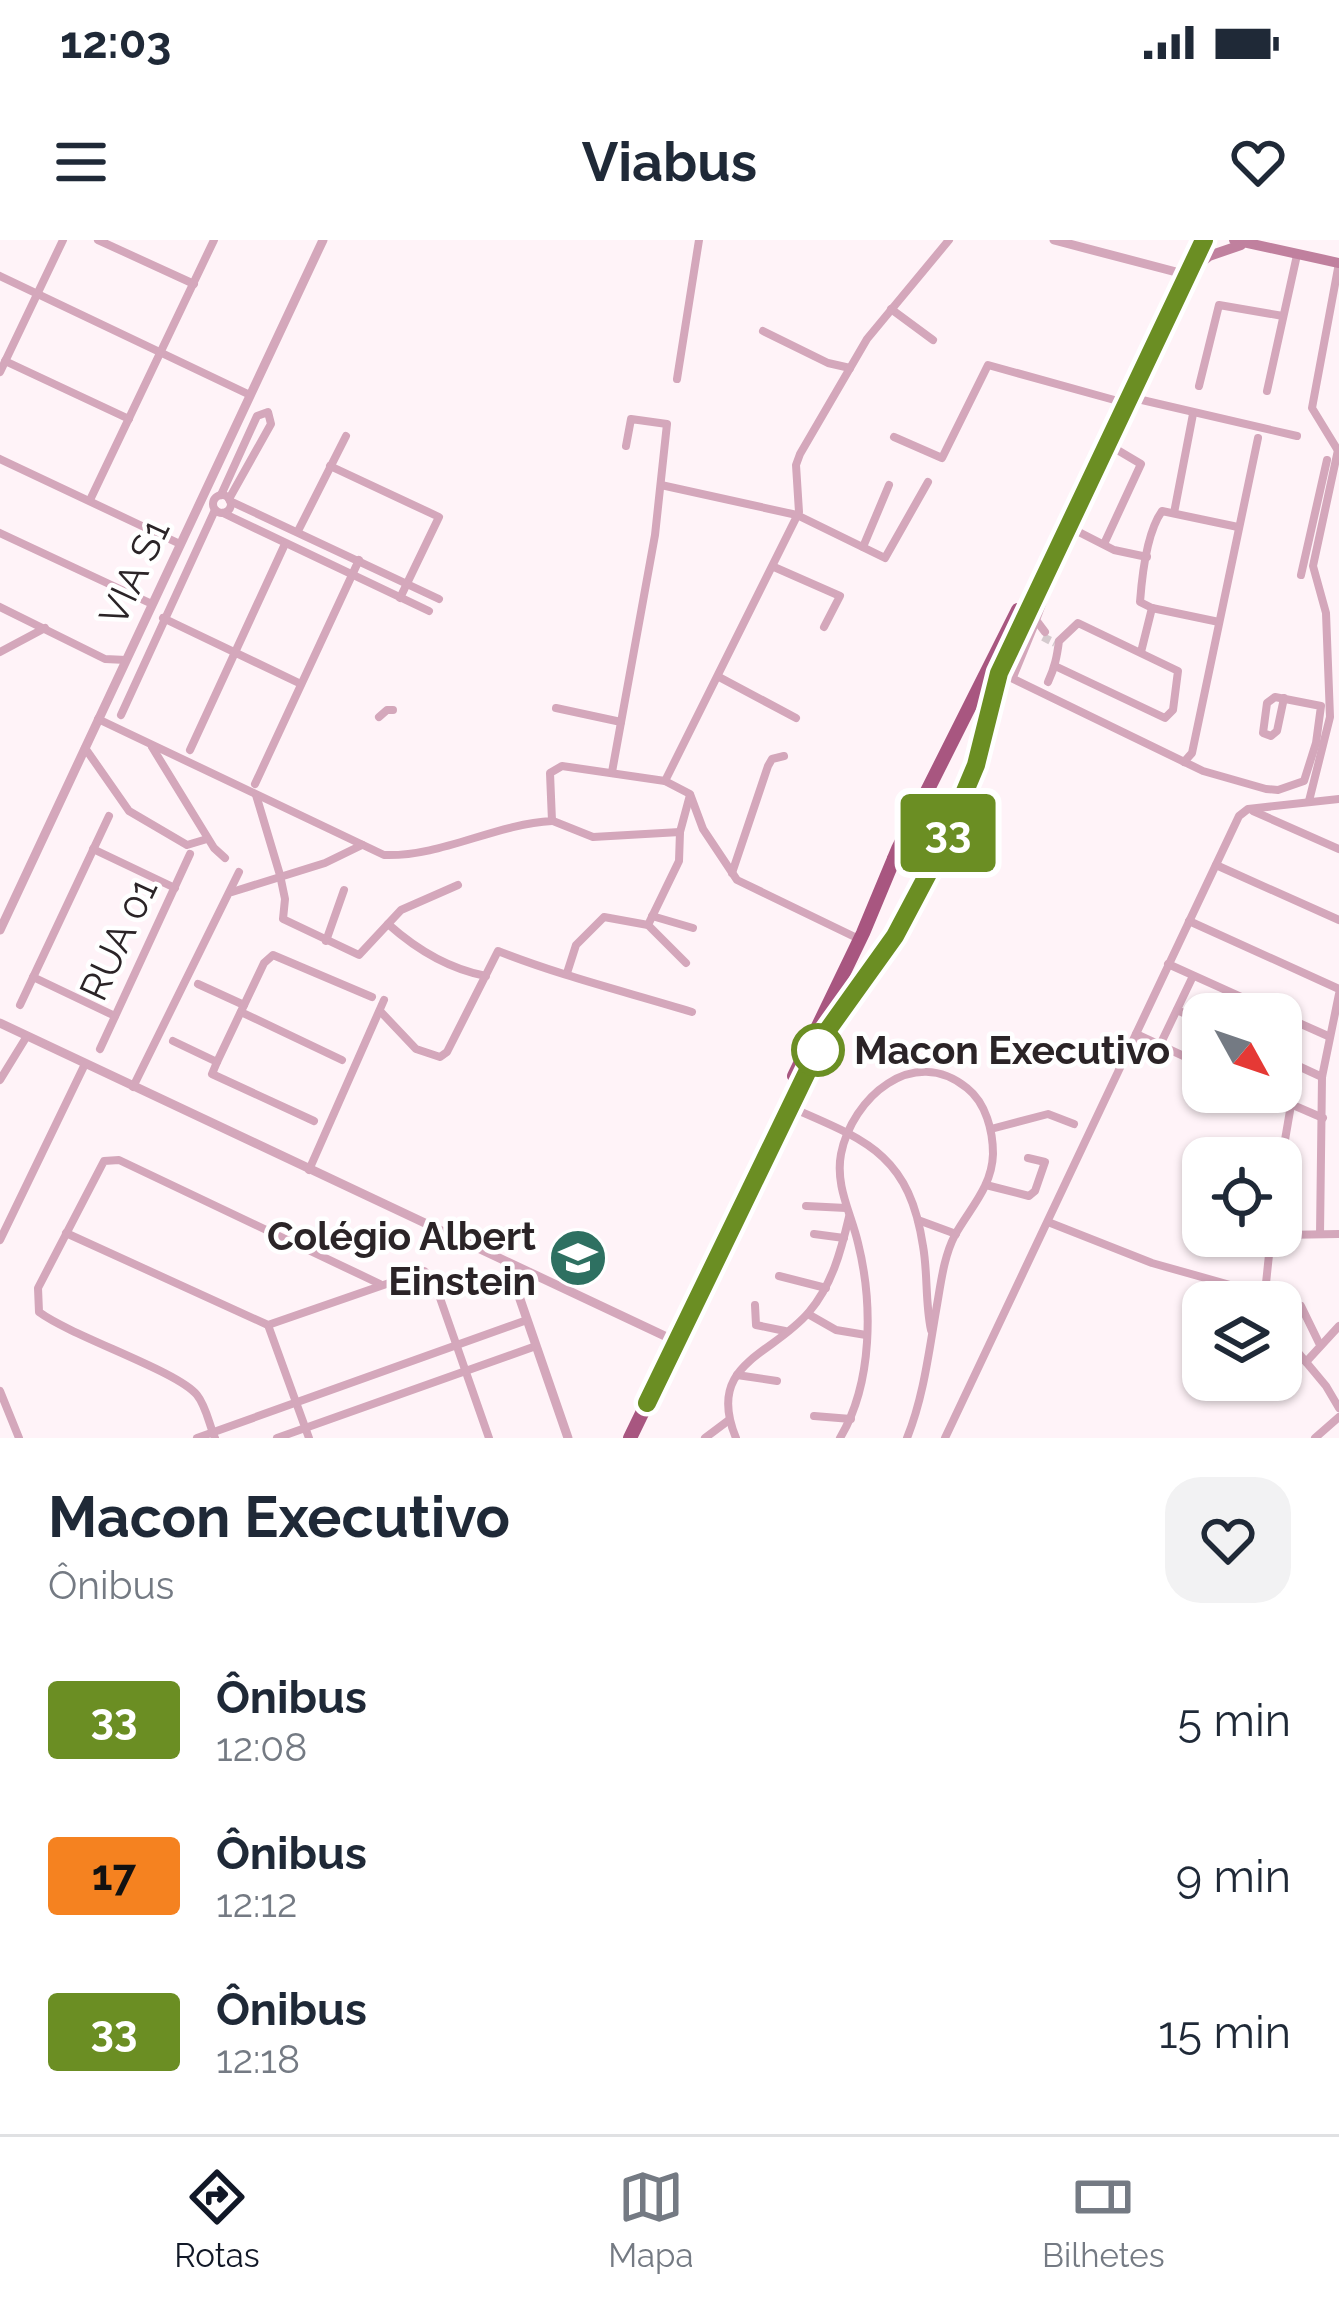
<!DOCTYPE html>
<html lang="pt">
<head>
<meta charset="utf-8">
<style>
  :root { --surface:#fff; --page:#f2f2f3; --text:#1f2937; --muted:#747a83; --line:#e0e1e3; --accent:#111827 }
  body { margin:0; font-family:Raleway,sans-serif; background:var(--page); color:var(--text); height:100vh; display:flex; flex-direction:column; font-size:45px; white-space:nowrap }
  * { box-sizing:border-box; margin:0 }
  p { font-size:39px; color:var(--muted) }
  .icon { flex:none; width:66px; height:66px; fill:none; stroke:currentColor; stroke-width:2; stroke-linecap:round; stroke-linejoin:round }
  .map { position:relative; height:1198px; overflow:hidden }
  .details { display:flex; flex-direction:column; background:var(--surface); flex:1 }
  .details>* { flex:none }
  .badge { padding:0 24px; border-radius:9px; font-size:42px; line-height:78px }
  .needle { width:78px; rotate:130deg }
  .fabs { position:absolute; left:1182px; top:753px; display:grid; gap:24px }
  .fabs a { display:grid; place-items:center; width:120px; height:120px; border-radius:24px; background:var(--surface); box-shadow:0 3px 9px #0004; font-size:60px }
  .map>.badge { position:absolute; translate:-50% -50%; box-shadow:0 0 0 6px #fff }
  .round { display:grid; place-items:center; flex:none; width:126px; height:126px; border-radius:36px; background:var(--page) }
  .headline { display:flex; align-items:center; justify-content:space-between; height:204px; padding:0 48px }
  h1 { font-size:57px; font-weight:700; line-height:90px }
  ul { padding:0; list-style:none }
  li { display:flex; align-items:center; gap:36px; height:156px; padding:0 48px }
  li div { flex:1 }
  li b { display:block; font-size:45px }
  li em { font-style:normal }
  li .badge { min-width:132px; font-weight:700; text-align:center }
  .status { display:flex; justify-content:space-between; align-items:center; height:84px; padding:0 60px; background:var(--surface); direction:ltr }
  .status svg { height:33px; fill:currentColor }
  header { display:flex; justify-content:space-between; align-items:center; height:156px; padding:0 48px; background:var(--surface); font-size:54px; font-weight:700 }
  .tab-bar { display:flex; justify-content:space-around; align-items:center; height:168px; border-top:3px solid var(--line); background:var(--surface); font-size:33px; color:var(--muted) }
  .tab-bar a { display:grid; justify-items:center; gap:6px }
  .tab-bar .on { color:var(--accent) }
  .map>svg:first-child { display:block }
</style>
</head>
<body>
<div class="status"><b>12:03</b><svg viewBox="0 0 49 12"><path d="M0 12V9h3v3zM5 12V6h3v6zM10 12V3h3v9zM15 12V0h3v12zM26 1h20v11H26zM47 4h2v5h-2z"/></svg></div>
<header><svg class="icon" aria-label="menu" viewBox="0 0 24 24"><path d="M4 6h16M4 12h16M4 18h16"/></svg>Viabus<svg class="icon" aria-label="heart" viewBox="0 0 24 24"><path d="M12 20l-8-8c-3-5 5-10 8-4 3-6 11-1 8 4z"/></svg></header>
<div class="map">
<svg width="1339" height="1198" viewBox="0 0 1339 1198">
  <rect width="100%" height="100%" fill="#fff3f8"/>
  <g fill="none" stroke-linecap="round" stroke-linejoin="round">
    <polyline stroke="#d5cace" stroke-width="8" stroke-dasharray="8 4" stroke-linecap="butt" points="1043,397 1055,403"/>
    <g stroke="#d4a7bb" stroke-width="8">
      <polyline points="98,0 194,44"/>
      <polyline points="0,36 250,155"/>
      <polyline points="891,69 933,100"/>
      <polyline points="763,91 828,123 850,128"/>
      <polyline points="5,121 129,179"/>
      <polyline points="0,132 63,0"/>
      <polyline points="677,139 699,0"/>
      <polyline points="1199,146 1219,65 1283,76"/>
      <polyline points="1267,151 1297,15"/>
      <polyline points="1129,157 1297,196"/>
      <polyline points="894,197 942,218 988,125 1118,161"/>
      <polyline points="1337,209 1312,168 1339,23"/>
      <polyline points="0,219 180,304"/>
      <polyline points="330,226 439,277 400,358"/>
      <polyline points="661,245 797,275 885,318 928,242"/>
      <polyline points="221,255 257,176 268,172 271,184 229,259"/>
      <circle cx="222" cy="264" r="9"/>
      <polyline points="90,260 214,0"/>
      <polyline points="230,261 439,359"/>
      <polyline points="223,273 429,371"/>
      <polyline points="1174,273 1193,174"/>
      <polyline points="1069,287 1114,310 1147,317"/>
      <polyline points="298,291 346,196"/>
      <polyline points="0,293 152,364"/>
      <polyline points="1104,304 1141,224 1109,205"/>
      <polyline points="863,307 889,245"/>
      <polyline points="774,327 840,356 824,387"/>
      <polyline points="1301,335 1327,220"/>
      <polyline points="0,367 105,419 126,420"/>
      <polyline points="163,378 301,444"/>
      <path d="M1219,382L1152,368L1140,362C1142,335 1147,292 1162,271L1238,287"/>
      <polyline points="1045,392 1036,380 1045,356 1045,340"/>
      <polyline points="0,412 45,388"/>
      <polyline points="1141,412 1152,368"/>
      <polyline points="1001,433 1203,531 1266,549 1278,550 1304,541 1316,503 1321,466 1275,457 1267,463 1263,493 1271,496 1277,491 1284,458"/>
      <polyline points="719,437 796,478"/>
      <polyline points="1013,437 1036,381"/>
      <path d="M1048,442C1055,427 1057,416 1059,401L1078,383L1178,431L1173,470L1165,478L1055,426"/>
      <polyline points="556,468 621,482"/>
      <polyline points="121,475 215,270"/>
      <polyline points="379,477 387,470 393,470"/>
      <path d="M98,479L384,615C441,617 495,584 552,581L550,533L562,526L665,541L690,554L703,589L737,640L859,699"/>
      <polyline points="152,507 214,608 225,618"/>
      <polyline points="85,508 129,571 187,605 207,599"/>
      <polyline points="190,510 285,304"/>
      <polyline points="1184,522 1192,513 1258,198"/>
      <polyline points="612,532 655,295 667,184 631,179 626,206"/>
      <polyline points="665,541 799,272 796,225 800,214 867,99 949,0"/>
      <polyline points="255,544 359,320"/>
      <polyline points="256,555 280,635 285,659 283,679 359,715 401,670 458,645"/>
      <polyline points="1309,561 1330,477 1326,373 1313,326 1338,210"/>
      <polyline points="1253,571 1339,609"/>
      <polyline points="553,581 593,597 680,592"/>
      <polyline points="93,609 175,648"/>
      <polyline points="1216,625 1339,680"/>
      <polyline points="732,633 768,526 772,519 784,516"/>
      <polyline points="232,652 325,623 362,605"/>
      <polyline points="652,676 693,688"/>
      <polyline points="1189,681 1339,749"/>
      <path d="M388,684C416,709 449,729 486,736"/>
      <polyline points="648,685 686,723"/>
      <polyline points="326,701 344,650"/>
      <polyline points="1168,724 1279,774"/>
      <polyline points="567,733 576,705 604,677 648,685 679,621 680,592 690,555"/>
      <polyline points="33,737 115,776"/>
      <polyline points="198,744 244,765"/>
      <polyline points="20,765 109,576"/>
      <polyline points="1177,770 1203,782"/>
      <path d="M380,771L416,809L440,817L447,812L498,711C561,736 627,752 692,772"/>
      <polyline points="241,772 342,820"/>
      <polyline points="1281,775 1328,796"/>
      <polyline points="1136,794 1203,825"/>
      <polyline points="173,801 217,822"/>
      <polyline points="1160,805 1193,736"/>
      <polyline points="100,809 190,614"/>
      <polyline points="1281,818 1322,837"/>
      <polyline points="0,840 27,796"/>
      <polyline points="133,847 239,632"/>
      <polyline points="1263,852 1323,878"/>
      <path d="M790,867C866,900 909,914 923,1006C928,1034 925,1062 931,1090"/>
      <polyline points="314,881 212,834 217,822 264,723 273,715 372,757"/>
      <polyline points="991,889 1048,874 1074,884"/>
      <polyline points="1281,923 1291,865"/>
      <polyline points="309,930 384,760"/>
      <polyline points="986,945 1029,956 1035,951 1045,922 1028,918"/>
      <polyline points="806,966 846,968"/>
      <polyline points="918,980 956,994"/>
      <polyline points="1048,982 1152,1023 1262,1054"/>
      <polyline points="66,993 268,1085 424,1031 433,1038 489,1198"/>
      <polyline points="814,994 844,998"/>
      <polyline points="1320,994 1322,837 1339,754"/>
      <polyline points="1281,995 1339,994"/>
      <polyline points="0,1000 85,824"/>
      <polyline points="779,1036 826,1048"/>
      <polyline points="1264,1062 1271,996"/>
      <polyline points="755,1065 756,1085 785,1091"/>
      <polyline points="1301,1066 1319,1103"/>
      <polyline points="808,1074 836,1090 866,1095"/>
      <polyline points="268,1085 309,1198"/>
      <polyline points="1281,1092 1326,1146 1339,1168"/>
      <polyline points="1306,1122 1339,1086"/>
      <polyline points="737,1135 777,1141"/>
      <polyline points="0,1151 19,1198"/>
      <polyline points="814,1176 851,1179"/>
      <polyline points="197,1198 527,1080"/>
      <path d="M215,1198C209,1184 206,1166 197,1155C178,1131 73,1097 39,1072L38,1048L104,921L119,920L380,1044"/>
      <polyline points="277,1198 536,1106"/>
      <polyline points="705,1198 729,1180"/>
      <path d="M736,1198C705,1123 772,1116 809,1072C832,1045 841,1011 849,977"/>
      <path d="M840,1198C873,1143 873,1063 858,1003C851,973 835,946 841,914C852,858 913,804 967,848C986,863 993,891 993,914C992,947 970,968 955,995C944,1016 941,1042 937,1065C929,1110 924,1156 907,1198"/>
      <polyline points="945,1198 1239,576 1248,569 1339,559"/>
      <polyline points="1315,1198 1339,1177"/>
    </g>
    <g stroke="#d4a7bb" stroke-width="9">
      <polyline points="1054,0 1180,33"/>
      <polyline points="0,690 323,0"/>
      <polyline points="0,783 669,1098"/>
      <polyline points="513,1027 512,1036 568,1198"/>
    </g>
    <g stroke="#c0809e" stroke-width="10">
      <polyline points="1234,0 1339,23"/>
      <polyline points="1194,28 1209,16 1241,5"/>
    </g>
    <g stroke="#a85680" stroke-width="14">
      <path d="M915,577C916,596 934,604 949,590"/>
      <path d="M894,619C910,607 927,615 928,635"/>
      <polyline points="794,836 863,693 898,609 1018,370"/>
      <polyline points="630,1198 827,792 895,696 939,613 976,525 999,433 1204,0"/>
    </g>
  </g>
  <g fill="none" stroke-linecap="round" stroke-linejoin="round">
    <g stroke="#fff" stroke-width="27">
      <polyline id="line" points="647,1163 827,791 895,696 939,613 976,525 999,433 1204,0"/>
    </g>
    <use href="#line" stroke="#6b8e23" stroke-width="18"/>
  </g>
  <defs>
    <g id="university-disc" transform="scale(3)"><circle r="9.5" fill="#2e7061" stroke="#fff"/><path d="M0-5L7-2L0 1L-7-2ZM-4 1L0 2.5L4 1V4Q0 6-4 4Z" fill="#fff"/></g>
  </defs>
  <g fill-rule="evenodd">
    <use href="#university-disc" x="578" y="1018"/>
  </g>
  <circle fill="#fff" stroke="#6b8e23" stroke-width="6" cx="818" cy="810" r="24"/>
  <g text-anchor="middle" stroke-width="9" stroke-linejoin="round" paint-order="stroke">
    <g font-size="39" fill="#2b2427" stroke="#fff">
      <text transform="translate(134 332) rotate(-65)" y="14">VIA S1</text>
      <text transform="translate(118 699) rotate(-65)" y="14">RUA 01</text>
    </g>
    <g font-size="39" font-weight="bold" fill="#2b2427" stroke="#fff" text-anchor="start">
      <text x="854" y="824">Macon Executivo</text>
    </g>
    <g font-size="39" font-weight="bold" fill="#2b2427" stroke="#fff" text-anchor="end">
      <text x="536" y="1010">Colégio Albert<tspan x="536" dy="45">Einstein</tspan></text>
    </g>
  </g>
</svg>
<div class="fabs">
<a><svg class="needle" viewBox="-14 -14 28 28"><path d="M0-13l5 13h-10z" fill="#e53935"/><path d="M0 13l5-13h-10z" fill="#747a83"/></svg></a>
<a><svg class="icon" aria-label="locate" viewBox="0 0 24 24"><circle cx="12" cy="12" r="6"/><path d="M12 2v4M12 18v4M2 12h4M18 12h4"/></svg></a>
<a><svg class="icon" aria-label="layers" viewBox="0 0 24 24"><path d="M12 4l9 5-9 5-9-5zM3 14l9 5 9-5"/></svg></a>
</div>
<b class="badge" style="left:948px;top:593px;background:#6b8e23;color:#fff">33</b>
</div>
<section class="details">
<div class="headline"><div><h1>Macon Executivo</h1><p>Ônibus</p></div><a class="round"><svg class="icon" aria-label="heart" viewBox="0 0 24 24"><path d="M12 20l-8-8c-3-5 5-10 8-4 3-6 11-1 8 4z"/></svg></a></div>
<ul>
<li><span class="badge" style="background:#6b8e23;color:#fff">33</span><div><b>Ônibus</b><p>12:08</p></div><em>5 min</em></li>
<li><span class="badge" style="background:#f58220;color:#111">17</span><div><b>Ônibus</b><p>12:12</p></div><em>9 min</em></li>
<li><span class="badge" style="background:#6b8e23;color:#fff">33</span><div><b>Ônibus</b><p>12:18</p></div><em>15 min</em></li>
</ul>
</section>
<nav class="tab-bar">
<a class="on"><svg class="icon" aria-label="directions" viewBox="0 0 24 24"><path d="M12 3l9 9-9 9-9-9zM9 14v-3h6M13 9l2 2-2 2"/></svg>Rotas</a>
<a><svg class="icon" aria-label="map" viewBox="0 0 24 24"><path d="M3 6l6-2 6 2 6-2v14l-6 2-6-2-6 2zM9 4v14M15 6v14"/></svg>Mapa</a>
<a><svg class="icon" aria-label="tickets" viewBox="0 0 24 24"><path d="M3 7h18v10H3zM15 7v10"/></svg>Bilhetes</a>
</nav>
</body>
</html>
